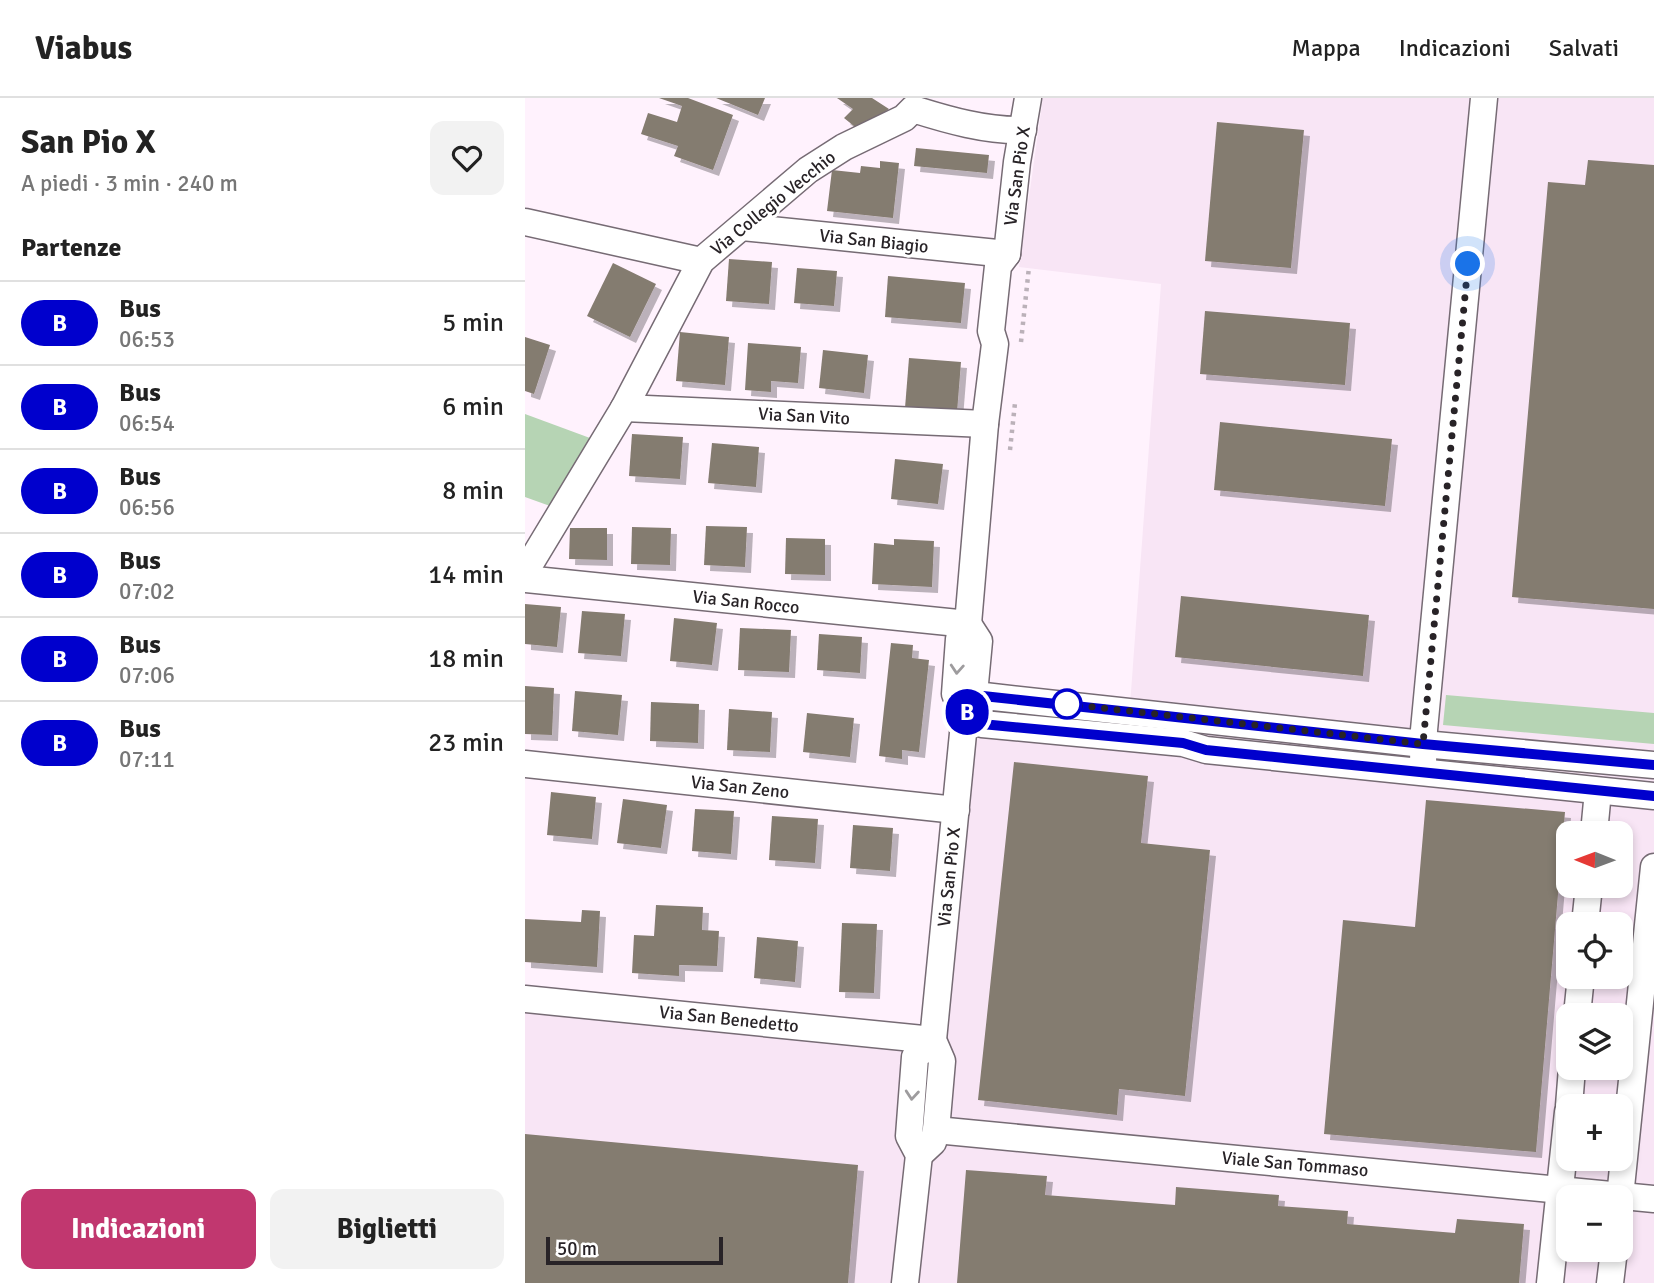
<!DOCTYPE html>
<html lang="it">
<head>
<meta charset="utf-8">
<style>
  :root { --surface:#fff; --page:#f2f2f2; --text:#222; --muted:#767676; --line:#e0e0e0; --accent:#c1376f }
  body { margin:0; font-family:Signika,sans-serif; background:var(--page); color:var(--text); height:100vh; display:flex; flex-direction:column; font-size:26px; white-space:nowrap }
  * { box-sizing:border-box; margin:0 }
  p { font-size:23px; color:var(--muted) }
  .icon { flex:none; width:38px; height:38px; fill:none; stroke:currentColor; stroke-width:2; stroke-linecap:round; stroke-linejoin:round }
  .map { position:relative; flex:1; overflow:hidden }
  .details { display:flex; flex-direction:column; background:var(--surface); width:525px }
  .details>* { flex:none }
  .badge { padding:0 14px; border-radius:23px; font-size:24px; line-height:46px }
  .needle { width:46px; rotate:271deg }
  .buttons { position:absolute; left:1031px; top:723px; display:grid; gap:14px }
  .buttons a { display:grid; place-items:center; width:77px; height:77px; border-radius:14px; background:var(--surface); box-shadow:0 4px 10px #0003; font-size:35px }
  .scale { position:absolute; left:21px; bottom:18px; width:177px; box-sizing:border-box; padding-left:7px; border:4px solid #282327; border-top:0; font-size:19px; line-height:24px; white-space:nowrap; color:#282327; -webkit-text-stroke:5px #fff; paint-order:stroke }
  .you { position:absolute; width:35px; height:35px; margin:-18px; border:5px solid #fff; border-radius:50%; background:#1a73e8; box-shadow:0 0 0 10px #1a73e833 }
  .map>.badge { position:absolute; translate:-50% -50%; box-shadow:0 0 0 4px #fff }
  h2 { padding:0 21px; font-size:26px; line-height:63px }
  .round { display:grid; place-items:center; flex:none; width:74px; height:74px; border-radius:14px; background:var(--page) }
  .headline { display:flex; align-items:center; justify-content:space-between; height:119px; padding:0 21px }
  h1 { font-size:33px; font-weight:700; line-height:52px }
  .action { display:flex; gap:14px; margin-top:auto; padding:14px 21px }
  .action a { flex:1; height:80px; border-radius:14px; background:var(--accent); color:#fff; font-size:28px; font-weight:700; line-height:80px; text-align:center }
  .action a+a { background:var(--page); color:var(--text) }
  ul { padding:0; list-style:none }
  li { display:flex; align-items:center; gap:21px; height:84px; padding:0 21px; border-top:2px solid var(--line) }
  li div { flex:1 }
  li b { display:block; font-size:26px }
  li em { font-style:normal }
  li .badge { min-width:77px; font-weight:700; text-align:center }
  header { display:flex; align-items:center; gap:42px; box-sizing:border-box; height:98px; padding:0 35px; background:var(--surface); border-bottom:2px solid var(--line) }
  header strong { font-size:33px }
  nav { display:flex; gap:38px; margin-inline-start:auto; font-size:24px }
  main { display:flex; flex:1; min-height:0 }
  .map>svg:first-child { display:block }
</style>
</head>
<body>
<header>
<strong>Viabus</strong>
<nav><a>Mappa</a><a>Indicazioni</a><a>Salvati</a></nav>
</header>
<main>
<section class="details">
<div class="headline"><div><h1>San Pio X</h1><p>A piedi · 3 min · 240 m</p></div><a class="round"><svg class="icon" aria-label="heart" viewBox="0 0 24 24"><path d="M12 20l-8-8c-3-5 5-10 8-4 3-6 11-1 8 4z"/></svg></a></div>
<h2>Partenze</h2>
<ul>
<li><span class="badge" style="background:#0000cd;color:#fff">B</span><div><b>Bus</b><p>06:53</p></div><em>5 min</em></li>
<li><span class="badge" style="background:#0000cd;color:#fff">B</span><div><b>Bus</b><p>06:54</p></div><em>6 min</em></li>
<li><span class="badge" style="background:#0000cd;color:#fff">B</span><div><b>Bus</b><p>06:56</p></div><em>8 min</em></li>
<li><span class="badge" style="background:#0000cd;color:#fff">B</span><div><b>Bus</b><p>07:02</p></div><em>14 min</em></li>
<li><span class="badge" style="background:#0000cd;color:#fff">B</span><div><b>Bus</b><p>07:06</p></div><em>18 min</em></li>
<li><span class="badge" style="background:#0000cd;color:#fff">B</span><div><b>Bus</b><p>07:11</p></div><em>23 min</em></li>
</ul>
<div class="action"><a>Indicazioni</a><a>Biglietti</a></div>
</section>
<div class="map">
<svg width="1129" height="1185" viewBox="0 0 1129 1185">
  <defs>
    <filter id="shadow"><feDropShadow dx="6" dy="6" stdDeviation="0" flood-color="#0004"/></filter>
  </defs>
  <rect width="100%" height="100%" fill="#fff2fd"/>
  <path fill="#f8e5f5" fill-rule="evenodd" d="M518,0H1129V1185H0V901L418,942L452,608L604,621L636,186L494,169ZM1043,735H1096V788H1043ZM1043,826H1096V878H1043ZM1043,917H1096V970H1043ZM1043,1008H1096V1060H1043ZM1043,1099H1096V1152H1043Z"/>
  <g fill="#b6d4b4">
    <polygon points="0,316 65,340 25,408 0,399"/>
    <polygon points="921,597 1129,615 1129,646 918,627"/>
  </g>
  <g fill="#847b70" filter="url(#shadow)">
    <polygon points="134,0 163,0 208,17 188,72 149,58 153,48 116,36 123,15 152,24 157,8"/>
    <polygon points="191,0 240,0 233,17"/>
    <polygon points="312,0 347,0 364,11 334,32 319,20 328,11"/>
    <polygon points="692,24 779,32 766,170 680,163"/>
    <polygon points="391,50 464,57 462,75 389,68"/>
    <polygon points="1063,62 1129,67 1129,511 987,499 1023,84 1060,87"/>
    <polygon points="355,63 374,65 368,120 302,113 307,72 335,75 336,68 355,70"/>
    <polygon points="204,161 247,164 244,206 201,203"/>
    <polygon points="88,165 131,186 105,239 62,218"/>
    <polygon points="272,170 312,173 309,208 269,205"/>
    <polygon points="363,178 440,185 436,225 360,219"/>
    <polygon points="680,213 825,225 820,287 675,276"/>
    <polygon points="155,234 204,239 200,287 151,283"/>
    <polygon points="0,239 25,247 9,296 0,293"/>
    <polygon points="223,245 276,249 273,285 246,283 246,294 220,292"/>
    <polygon points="298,252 343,257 339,295 294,290"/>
    <polygon points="384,260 436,264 432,314 380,310"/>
    <polygon points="695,324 867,341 860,408 689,392"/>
    <polygon points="107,336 158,339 155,381 104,378"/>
    <polygon points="187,345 234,349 231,389 183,385"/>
    <polygon points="370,361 418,366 413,406 366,401"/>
    <polygon points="181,428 222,429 220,469 179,467"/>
    <polygon points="107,429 146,430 145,467 106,466"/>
    <polygon points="45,430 82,430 82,462 44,461"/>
    <polygon points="261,440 300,441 300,477 260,476"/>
    <polygon points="369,441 409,443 407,489 347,486 349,445 369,447"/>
    <polygon points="656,498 844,517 838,578 650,559"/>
    <polygon points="0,506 36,509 32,549 0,546"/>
    <polygon points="57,513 100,516 96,558 53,555"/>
    <polygon points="149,520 192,525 187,567 145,563"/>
    <polygon points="215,530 266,532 264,574 213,572"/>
    <polygon points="294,536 337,539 335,575 292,572"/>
    <polygon points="366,545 388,547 387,560 404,562 394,654 377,652 377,661 354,658"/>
    <polygon points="0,588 29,590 27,637 0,636"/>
    <polygon points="50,593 97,597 93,637 47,633"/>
    <polygon points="126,604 174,606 173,645 125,643"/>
    <polygon points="204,611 247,614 245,654 202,652"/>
    <polygon points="282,615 329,620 325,659 278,654"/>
    <polygon points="489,664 623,678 616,745 685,752 660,998 594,991 592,1017 453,1002"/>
    <polygon points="26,694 71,699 67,741 22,737"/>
    <polygon points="98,701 142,707 136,750 92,745"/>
    <polygon points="901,702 1040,714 1011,1054 799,1036 818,822 890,829"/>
    <polygon points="170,711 209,713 206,756 167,753"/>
    <polygon points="247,718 293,721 290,765 244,762"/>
    <polygon points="328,727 368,730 365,773 325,770"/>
    <polygon points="131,807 178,809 177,832 194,833 192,868 154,867 154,878 107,875 109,837 129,838"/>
    <polygon points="57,812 75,813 72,869 0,864 0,821 56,824"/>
    <polygon points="317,825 352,826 349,895 314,894"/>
    <polygon points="232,839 273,843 270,884 229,880"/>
    <polygon points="0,1036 333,1067 323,1185 0,1185"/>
    <polygon points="441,1072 522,1078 520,1097 650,1107 651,1089 754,1097 753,1108 823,1113 822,1126 930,1135 932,1121 999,1126 994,1185 432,1185"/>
  </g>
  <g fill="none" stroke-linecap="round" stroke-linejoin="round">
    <g stroke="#766b74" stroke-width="29">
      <g id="minor">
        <polyline points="0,124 176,163"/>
        <polyline points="217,129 482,156"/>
        <polyline points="99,310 460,326"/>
        <path d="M0,474L99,310L176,163L283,72L319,49L379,20L388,11C423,22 461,33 498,32"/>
        <polyline points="0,481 443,526 460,326 470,246 466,233 473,168 482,156 492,64 503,0"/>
        <polyline points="440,615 459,598 898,646 1129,667"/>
        <polyline points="898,664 899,632 959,0"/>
        <polyline points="0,666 431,712"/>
        <polyline points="1069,735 1073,693"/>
        <polyline points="1060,826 1064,788"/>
        <polyline points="0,901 408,942"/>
        <polyline points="1052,917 1056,878"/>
        <polyline points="1044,1008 1047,970"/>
        <polyline points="411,1032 1129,1101"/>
        <polyline points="394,1057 408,1044 411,1032 417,963 408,942 440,615 449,596 454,543 443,526 434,541 430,596 440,615 457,626 658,645 681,652 1129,698"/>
        <polyline points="1095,1099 1129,769"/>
        <polyline points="380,1185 394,1057 384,1038 390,959 408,942"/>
        <polyline points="1025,1185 1043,1014"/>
        <polyline points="1085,1185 1089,1152"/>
      </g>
    </g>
    <g stroke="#bbb1b9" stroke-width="4.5" stroke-dasharray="3.5 5" stroke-linecap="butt">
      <polyline points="496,244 504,169"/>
      <polyline points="485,352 490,305"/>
    </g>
    <use href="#minor" stroke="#fff" stroke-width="26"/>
  </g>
  <defs><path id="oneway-chevron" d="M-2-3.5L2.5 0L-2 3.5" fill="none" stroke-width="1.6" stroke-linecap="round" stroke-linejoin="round" transform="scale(1.75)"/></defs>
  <g stroke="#9e9c9e">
    <use href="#oneway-chevron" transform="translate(432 571) rotate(94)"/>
    <use href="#oneway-chevron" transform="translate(387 997) rotate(95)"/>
  </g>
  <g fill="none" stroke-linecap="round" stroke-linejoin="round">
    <g stroke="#fff" stroke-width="16">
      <polyline id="line" points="1129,667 898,646 458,598 440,615 457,626 658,645 681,652 1129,698"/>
    </g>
    <use href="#line" stroke="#0000cd" stroke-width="10"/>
    <polyline stroke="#282327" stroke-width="7" stroke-dasharray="0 12.6" points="542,606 898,646 943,166"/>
  </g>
  <circle fill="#fff" stroke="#0000cd" stroke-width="3.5" cx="542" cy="606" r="14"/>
  <g text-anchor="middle" stroke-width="6" stroke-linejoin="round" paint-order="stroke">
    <g font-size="18" fill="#282327" stroke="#fff">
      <text transform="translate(492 78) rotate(-82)" y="6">Via San Pio X</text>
      <text transform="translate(248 105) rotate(-39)" y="6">Via Collegio Vecchio</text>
      <text transform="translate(349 143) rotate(6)" y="6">Via San Biagio</text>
      <text transform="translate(279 318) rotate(3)" y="6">Via San Vito</text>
      <text transform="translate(221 504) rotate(6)" y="6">Via San Rocco</text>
      <text transform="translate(215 689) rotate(6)" y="6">Via San Zeno</text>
      <text transform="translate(424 779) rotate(-84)" y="6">Via San Pio X</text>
      <text transform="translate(204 921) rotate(6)" y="6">Via San Benedetto</text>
      <text transform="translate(770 1066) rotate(5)" y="6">Viale San Tommaso</text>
    </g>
  </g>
</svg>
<div class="buttons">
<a><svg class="needle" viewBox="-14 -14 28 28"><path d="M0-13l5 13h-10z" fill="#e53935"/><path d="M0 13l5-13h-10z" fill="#767676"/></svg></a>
<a><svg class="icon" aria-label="locate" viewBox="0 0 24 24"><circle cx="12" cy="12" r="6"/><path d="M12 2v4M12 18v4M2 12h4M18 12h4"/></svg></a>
<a><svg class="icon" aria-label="layers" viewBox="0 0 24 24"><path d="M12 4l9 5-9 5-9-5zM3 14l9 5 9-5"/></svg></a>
<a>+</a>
<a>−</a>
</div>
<div class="scale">50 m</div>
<div class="you" style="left:943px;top:166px"></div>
<b class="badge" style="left:442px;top:614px;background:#0000cd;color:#fff">B</b>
</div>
</main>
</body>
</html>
